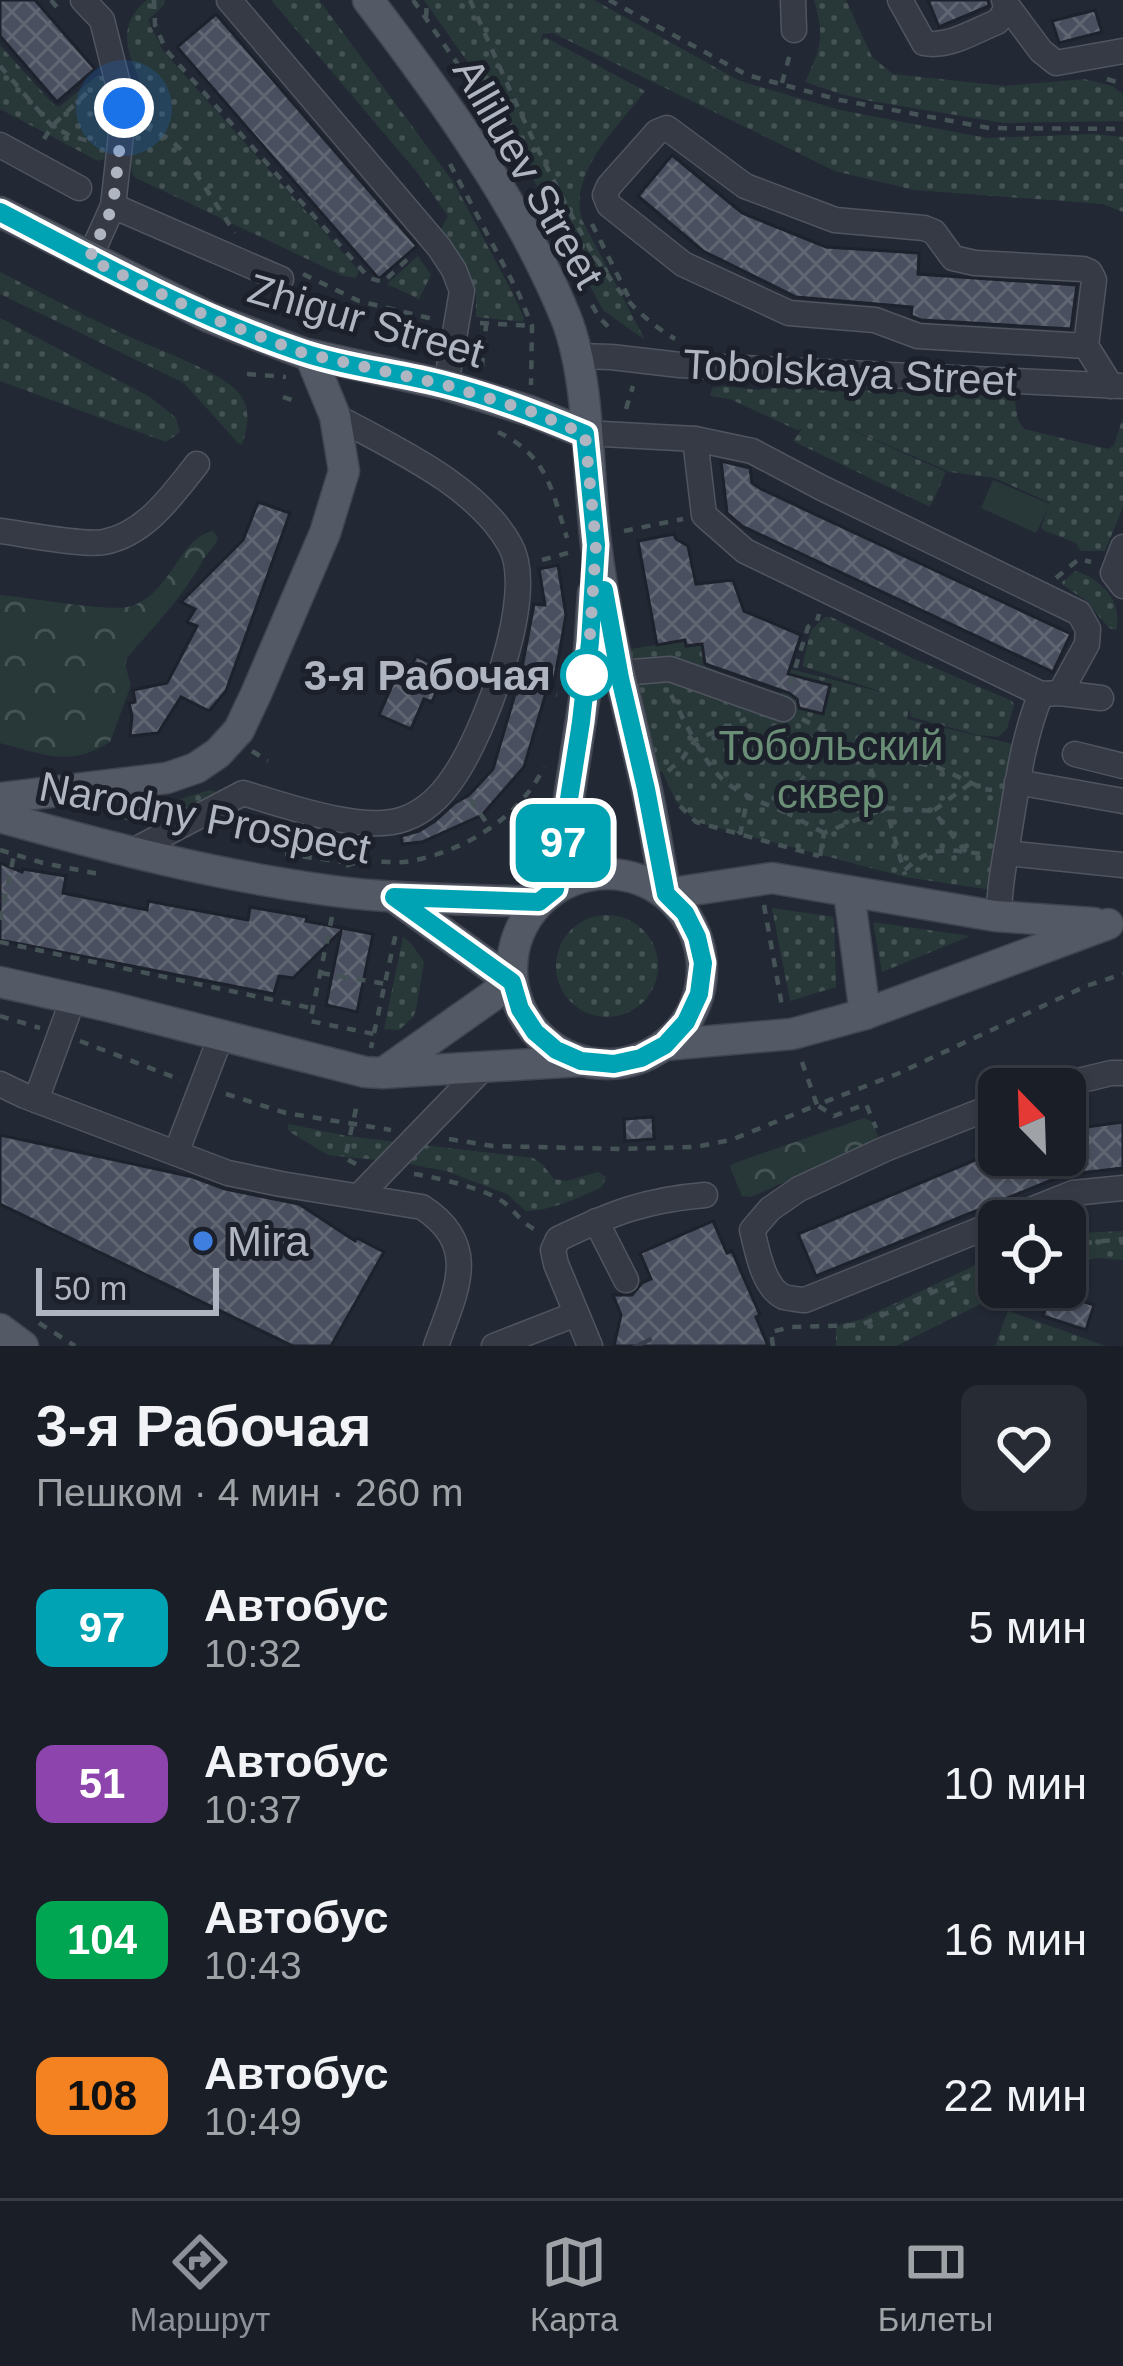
<!DOCTYPE html>
<html lang="ru">
<head>
<meta charset="utf-8">
<style>
  :root { --surface:#1a1e27; --page:#272b33; --text:#f1f3f6; --muted:#9fa2a7; --line:#383c44; --accent:#8c9099 }
  body { margin:0; font-family:Helvetica,sans-serif; background:var(--page); color:var(--text); height:100vh; display:flex; flex-direction:column; font-size:45px; white-space:nowrap }
  * { box-sizing:border-box; margin:0 }
  p { font-size:39px; color:var(--muted) }
  .icon { flex:none; width:66px; height:66px; fill:none; stroke:currentColor; stroke-width:2; stroke-linecap:round; stroke-linejoin:round }
  .map { position:relative; height:1346px; overflow:hidden }
  .sheet { display:flex; flex-direction:column; background:var(--surface); flex:1 }
  .sheet>* { flex:none }
  .badge { padding:0 24px; border-radius:18px; font-size:42px; line-height:78px }
  .needle { width:78px; rotate:337deg }
  .controls { position:absolute; left:978px; top:1068px; display:grid; gap:24px }
  .controls a { display:grid; place-items:center; width:108px; height:108px; border-radius:18px; background:var(--surface); box-shadow:0 3px 9px #0004,0 0 0 3px var(--line); font-size:60px }
  .scale { position:absolute; left:36px; bottom:30px; width:183px; box-sizing:border-box; padding-left:12px; border:6px solid #b0b5c2; border-top:0; font-size:33px; line-height:42px; white-space:nowrap; color:#b0b5c2; -webkit-text-stroke:9px #1b202a; paint-order:stroke }
  .you { position:absolute; width:60px; height:60px; margin:-30px; border:9px solid #fff; border-radius:50%; background:#1a73e8; box-shadow:0 0 0 18px #1a73e833 }
  .map>.badge { position:absolute; translate:-50% -50%; box-shadow:0 0 0 6px #fff }
  .round { display:grid; place-items:center; flex:none; width:126px; height:126px; border-radius:18px; background:var(--page) }
  .summary { display:flex; align-items:center; justify-content:space-between; height:204px; padding:0 36px }
  h1 { font-size:57px; font-weight:700; line-height:90px }
  ul { padding:0; list-style:none }
  li { display:flex; align-items:center; gap:36px; height:156px; padding:0 36px }
  li div { flex:1 }
  li b { display:block; font-size:45px }
  li em { font-style:normal }
  li .badge { min-width:132px; font-weight:700; text-align:center }
  .menu { display:flex; justify-content:space-around; align-items:center; height:168px; border-top:3px solid var(--line); background:var(--surface); font-size:33px; color:var(--muted) }
  .menu a { display:grid; justify-items:center; gap:6px }
  .menu .active { color:var(--accent) }
  .map>svg:first-child { display:block }
</style>
</head>
<body>
<div class="map">
<svg width="1123" height="1346" viewBox="0 0 1123 1346">
  <defs>
    <pattern id="green-dots" width="8" height="8" patternUnits="userSpaceOnUse" patternTransform="scale(3)"><rect width="8" height="8" fill="#283839"/><path d="M2 2h.1M6 6h.1" fill="none" stroke="#455354" stroke-width="1.8" stroke-linecap="round"/></pattern>
    <pattern id="forest-crowns" width="20" height="18" patternUnits="userSpaceOnUse" patternTransform="scale(3)"><rect width="20" height="18" fill="#283839"/><path d="M2 6a3 3 0 1 1 6 0M12 15a3 3 0 1 1 6 0" fill="none" stroke="#455354"/></pattern>
    <pattern id="building-cross-hatch" width="8" height="8" patternUnits="userSpaceOnUse" patternTransform="scale(3)"><rect width="8" height="8" fill="#494f5e"/><path d="M0 0l8 8M0 8l8-8" fill="none" stroke="#616673"/></pattern>
  </defs>
  <rect width="100%" height="100%" fill="#222834"/>
  <g fill="url(#green-dots)">
    <path d="M147,0H165L164,5L148,20L163,51L359,271L356,278L343,276L134,177C124,155 135,127 151,109C139,69 106,34 147,0Z"/>
    <polygon points="271,0 319,0 454,183 513,294 524,318 523,322 476,317 476,293 440,231 448,216 416,171"/>
    <path d="M424,0H594L740,81L840,110L987,138L1094,134L1123,137V212L1103,204L914,190L835,171L553,33L543,34L540,42L545,37L645,91C618,127 568,172 582,220L645,340L603,310L481,81Z"/>
    <path d="M814,0H846L872,57L893,74L1005,86L1084,79L1112,86L1123,94V121L1004,123L871,101L841,94L805,82C821,49 825,36 814,0Z"/>
    <polygon points="0,45 53,104 59,107 98,75 104,77 114,113 108,158 98,161 0,109"/>
    <polygon points="418,256 431,275 419,299 387,284"/>
    <path d="M0,272C40,292 79,313 119,332C146,345 220,371 237,391C251,407 249,425 242,444L238,443L184,383L0,294Z"/>
    <polygon points="0,318 150,397 176,418 180,432 166,442 0,381"/>
    <polygon points="724,386 758,390 795,386 947,395 1014,395 1018,420 1024,429 1108,449 1114,445 1123,417 1123,507 1105,551 1081,551 1076,543 1043,530 1041,527 1050,503 995,478 950,472 816,414 946,472 930,507 793,441 802,429 797,430 730,399 710,396 712,388"/>
    <path d="M1076,571C1102,580 1123,601 1116,630L1109,628L1085,600L1063,585L1062,582Z"/>
    <path d="M825,617H831L912,658L1012,701L1014,705L1007,729L998,737L978,735L911,717L909,707L907,719L1025,747L999,891L905,877L696,822L676,801L662,771L658,773C652,731 635,691 631,649L685,640L687,646L702,643L706,667L781,694L790,669L889,694L802,666L811,630Z"/>
    <path d="M209,790L218,792L214,799C171,817 155,833 108,814L133,803L177,800Z"/>
    <polygon points="772,908 834,917 836,987 790,1001"/>
    <circle cx="607" cy="966" r="51"/>
    <polygon points="873,922 970,936 882,972"/>
    <polygon points="403,937 411,943 424,962 416,1010 413,1017 399,1030 384,1029"/>
    <path d="M289,1124L347,1136L533,1158L542,1164L554,1179L567,1181L598,1172L606,1177L602,1187C577,1198 554,1210 526,1211L507,1194L446,1171L398,1162L328,1155L290,1132L287,1128Z"/>
    <polygon points="1123,1231 1123,1260 1096,1258 1065,1267 1065,1237 1080,1233"/>
    <polygon points="999,1254 999,1287 1015,1287 896,1346 836,1346 836,1329 839,1325 862,1319"/>
    <polygon points="1008,1311 1106,1346 995,1346"/>
  </g>
  <g fill="url(#forest-crowns)">
    <path d="M213,531L218,538C214,549 207,552 202,562C182,598 153,627 127,658L125,665L131,685L110,742C68,768 44,754 0,743V595C27,597 112,613 132,606C171,593 180,537 213,531Z"/>
    <polygon points="864,1118 871,1121 878,1136 869,1144 751,1197 742,1196 730,1167 732,1164"/>
  </g>
  <polygon fill="#283839" points="993,480 1050,504 1036,533 981,508"/>
  <g fill="url(#building-cross-hatch)" stroke="#1d222c" stroke-width="3">
    <polygon points="0,0 35,0 95,69 57,102 0,36"/>
    <polygon points="928,0 988,0 989,6 939,27"/>
    <polygon points="1095,10 1102,32 1059,43 1052,21"/>
    <polygon points="216,14 417,246 379,279 177,47"/>
    <polygon points="672,155 742,213 826,247 919,253 918,274 1077,285 1071,329 921,320 911,316 912,307 796,297 703,251 638,196"/>
    <polygon points="721,461 750,468 752,483 761,489 1071,634 1053,672 742,526 727,513"/>
    <polygon points="258,502 290,513 226,691 209,711 181,697 158,733 130,736 132,716 129,703 135,702 133,690 167,683 197,626 187,622 195,609 181,602 243,540"/>
    <polygon points="674,534 676,539 688,546 696,584 733,580 744,611 801,635 788,674 830,685 823,714 799,708 797,699 789,693 705,664 702,644 686,646 685,640 657,645 638,541"/>
    <polygon points="558,565 566,615 562,638 553,687 548,686 524,767 482,815 422,842 402,844 401,836 419,831 435,821 455,803 469,795 493,769 515,694 517,694 534,604 545,605 539,569"/>
    <polygon points="416,656 446,669 432,702 424,699 411,729 379,715 394,681 404,685"/>
    <polygon points="0,863 22,872 23,869 66,876 63,893 147,910 148,901 248,920 250,907 307,917 306,921 373,934 357,1012 326,1005 341,931 293,978 279,976 274,994 0,940"/>
    <polygon points="653,1117 654,1139 625,1141 624,1119"/>
    <polygon points="1123,1122 1123,1168 1064,1175 816,1276 798,1234 999,1150 999,1155 1065,1155 1065,1130"/>
    <polygon points="0,1135 193,1177 225,1189 299,1204 355,1241 357,1238 384,1252 331,1346 293,1346 0,1204"/>
    <polygon points="713,1221 727,1253 732,1251 760,1315 756,1317 768,1346 614,1346 621,1315 613,1295 632,1295 642,1283 651,1279 640,1253"/>
    <polygon points="1051,1291 1094,1305 1086,1330 1043,1316"/>
  </g>
  <g fill="none" stroke-linecap="round" stroke-linejoin="round">
    <polyline stroke="#373d49" stroke-width="24" stroke-dasharray="24 12" stroke-linecap="butt" points="640,1342 642,1346"/>
    <g stroke="#505560" stroke-width="27">
      <g id="minor">
        <polyline points="83,0 102,20 124,108 113,206 89,259"/>
        <polyline points="229,0 439,247 454,270 462,291 446,385"/>
        <polyline points="793,0 794,30"/>
        <path d="M900,0L924,43C949,48 974,31 997,22C1003,16 1008,9 1004,0"/>
        <polyline points="1006,4 1041,51 1056,63 1123,51"/>
        <polyline points="0,145 79,188"/>
        <polyline points="113,206 281,279"/>
        <polyline points="1086,346 918,336 875,320 789,313 683,264 609,205 605,195 609,186 657,132 667,128 745,186 835,220 924,228 934,232 953,258 975,263 1083,269 1090,272 1094,280 1086,346 1111,386"/>
        <polyline points="578,356 611,357 680,365 1121,386"/>
        <polyline points="585,433 695,439 704,515 745,551 1041,694 1060,693 1101,698"/>
        <polyline points="695,439 752,451 820,487 1079,613 1088,629 1087,644 1060,693"/>
        <path d="M0,531C24,534 84,546 104,542C146,534 173,494 197,464"/>
        <polyline points="1123,547 1113,573 1123,586"/>
        <polyline points="620,678 633,672 670,669 783,709"/>
        <polyline points="1075,754 1123,766"/>
        <polyline points="1017,782 1123,801"/>
        <path d="M129,853L243,793C284,805 363,834 404,819C424,812 441,796 453,778C484,734 538,594 510,545C477,485 393,448 335,416"/>
        <polyline points="1006,853 1123,865"/>
        <path d="M999,916C999,884 1006,854 1011,822C1018,779 1024,735 1041,694"/>
        <path d="M0,1084L25,1096L228,1173L281,1184L422,1207C482,1246 455,1292 436,1346"/>
        <polyline points="1045,1089 1111,1073 1123,1073"/>
        <polyline points="36,1100 73,999"/>
        <path d="M999,1104L885,1149L799,1189L770,1209L752,1230C757,1249 763,1288 784,1297C788,1298 801,1300 805,1300L999,1222"/>
        <polyline points="176,1153 221,1036"/>
        <polyline points="359,1196 484,1067"/>
        <polyline points="596,1221 626,1280"/>
        <polyline points="1003,1221 1073,1193 1123,1188"/>
        <polyline points="494,1346 576,1314"/>
        <path d="M590,1346L556,1264L553,1250L558,1239C612,1213 645,1200 705,1195"/>
      </g>
    </g>
    <g stroke="#3f444f" stroke-width="33">
      <g id="major">
        <path d="M368,0C442,97 520,205 566,318C591,382 587,474 596,544C606,626 628,706 646,786C654,822 659,858 666,894"/>
        <polyline points="0,212 209,317 303,353 446,385 530,411 585,433"/>
        <polyline points="0,798 167,778 196,768 218,753 239,730 256,694 325,533 344,471 335,416 310,355"/>
        <path d="M0,817C107,847 215,875 326,890C396,900 468,899 539,902"/>
        <circle cx="607" cy="969" r="95"/>
        <polyline points="555,889 587,681 593,593"/>
        <polyline points="849,892 865,1014"/>
        <polyline points="666,894 772,878 995,916 1094,923"/>
        <polyline points="394,897 512,982"/>
        <polyline points="0,982 107,1006 365,1072 383,1073 581,1061"/>
        <polyline points="665,1045 792,1034 865,1014 1108,924"/>
        <polyline points="383,1073 512,982"/>
        <polyline points="0,1329 23,1346"/>
      </g>
    </g>
    <g stroke="#455357" stroke-width="4.5" stroke-dasharray="9 9" stroke-linecap="butt">
      <polyline points="51,0 60,11"/>
      <polyline points="154,0 155,25 166,50 369,278 383,282 413,254"/>
      <polyline points="413,0 466,76 485,111"/>
      <path d="M470,0C498,63 525,126 557,187C588,247 615,303 675,339"/>
      <polyline points="609,0 747,75 840,100 989,128 1123,129"/>
      <polyline points="426,17 427,0"/>
      <polyline points="0,66 52,126 71,136 96,143"/>
      <polyline points="1107,79 1123,84"/>
      <polyline points="782,83 790,54"/>
      <polyline points="143,126 170,139 180,149 235,233"/>
      <polyline points="44,139 52,126 93,87"/>
      <polyline points="450,164 519,294 532,326 531,385"/>
      <polyline points="592,224 630,300"/>
      <polyline points="303,274 359,301 433,319"/>
      <polyline points="294,296 302,325"/>
      <polyline points="592,305 599,317 614,333"/>
      <polyline points="480,323 532,326"/>
      <polyline points="482,367 486,325"/>
      <polyline points="247,374 286,377"/>
      <polyline points="283,397 300,403"/>
      <polyline points="626,409 633,386"/>
      <path d="M498,432C548,456 552,491 567,538"/>
      <polyline points="624,531 683,519"/>
      <polyline points="542,560 571,552"/>
      <polyline points="1056,578 1079,559 1091,562"/>
      <polyline points="522,684 557,695"/>
      <polyline points="790,685 808,627 817,621 819,614"/>
      <path d="M671,695C685,721 704,766 728,784C746,797 768,805 789,814"/>
      <polyline points="802,719 864,752 937,767 984,789 992,790"/>
      <polyline points="252,751 268,761"/>
      <polyline points="864,752 886,808 905,875"/>
      <polyline points="668,771 682,759 695,740 746,719"/>
      <polyline points="470,799 491,829"/>
      <polyline points="680,806 696,822 819,856"/>
      <polyline points="824,833 789,814 801,781 830,733"/>
      <polyline points="740,835 748,796"/>
      <polyline points="0,850 43,863 99,874"/>
      <polyline points="966,852 933,811 971,783"/>
      <polyline points="285,854 351,863"/>
      <polyline points="820,856 824,833 886,808 933,811"/>
      <path d="M346,866C365,857 390,865 411,861C465,851 520,817 544,767"/>
      <path d="M905,870C932,844 948,850 982,854"/>
      <polyline points="764,905 782,1006"/>
      <polyline points="332,917 310,1021 374,1034 371,1048"/>
      <polyline points="0,920 14,855"/>
      <polyline points="0,942 311,1008"/>
      <polyline points="321,973 386,984"/>
      <polyline points="0,1016 40,1028"/>
      <polyline points="374,1033 396,933"/>
      <polyline points="80,1041 181,1080"/>
      <polyline points="802,1062 817,1105 897,1074 1086,986 1123,974"/>
      <polyline points="226,1094 286,1113 391,1130"/>
      <polyline points="449,1139 493,1146 622,1149 695,1147 731,1140 817,1105 834,1116 866,1104 876,1128"/>
      <polyline points="356,1164 345,1158 358,1100"/>
      <path d="M414,1174C436,1177 492,1190 507,1205C518,1215 522,1223 536,1230"/>
      <polyline points="1065,1245 1123,1239"/>
      <polyline points="39,1323 75,1346"/>
      <polyline points="773,1346 771,1332 791,1327 861,1325 999,1262"/>
    </g>
    <use href="#minor" stroke="#353a45" stroke-width="24"/>
    <use href="#major" stroke="#535965" stroke-width="30"/>
  </g>
  <g fill="none" stroke-linecap="round" stroke-linejoin="round">
    <g stroke="#fff" stroke-width="27">
      <path id="line" d="M0,212C98,263 196,317 301,352C348,368 398,372 446,385C494,397 540,415 585,434L596,545L590,642L581,722L555,889L539,902L394,897L512,982L520,1009L535,1032L556,1050L581,1061L614,1064L641,1058L665,1045L686,1022L699,994L703,963L697,937L685,913L666,894L646,789L620,678L604,590"/>
    </g>
    <use href="#line" stroke="#00a3b4" stroke-width="18"/>
    <polyline stroke="#b0b5c2" stroke-width="12" stroke-dasharray="0 21.6" points="124,108 113,206 89,259 209,317 303,353 446,385 530,411 585,434 596,545 587,680 587,675"/>
  </g>
  <circle fill="#fff" stroke="#00a3b4" stroke-width="6" cx="587" cy="675" r="24"/>
  <circle fill="#3f7fe0" stroke="#1b202a" stroke-width="4.5" cx="203" cy="1241" r="12"/>
  <g text-anchor="middle" stroke-width="10" stroke-linejoin="round" paint-order="stroke">
    <g font-size="42" fill="#b0b5c2" stroke="#1b202a">
      <text transform="translate(529 173) rotate(60)" y="15">Alliluev Street</text>
      <text transform="translate(366 320) rotate(16)" y="15">Zhigur Street</text>
      <text transform="translate(850 372) rotate(3)" y="15">Tobolskaya Street</text>
      <text transform="translate(205 817) rotate(11)" y="15">Narodny Prospect</text>
    </g>
    <g font-size="42" font-weight="bold" fill="#b0b5c2" stroke="#1b202a" text-anchor="end">
      <text x="551" y="690">3-я Рабочая</text>
    </g>
    <g font-size="42" fill="#6a8f76" stroke="#1b202a">
      <text x="831" y="760">Тобольский<tspan x="831" dy="48">сквер</tspan></text>
    </g>
    <g font-size="42" fill="#b0b5c2" stroke="#1b202a" text-anchor="start">
      <text x="227" y="1256">Mira</text>
    </g>
  </g>
</svg>
<div class="controls">
<a><svg class="needle" viewBox="-14 -14 28 28"><path d="M0-13l5 13h-10z" fill="#e53935"/><path d="M0 13l5-13h-10z" fill="#9fa2a7"/></svg></a>
<a><svg class="icon" aria-label="locate" viewBox="0 0 24 24"><circle cx="12" cy="12" r="6"/><path d="M12 2v4M12 18v4M2 12h4M18 12h4"/></svg></a>
</div>
<div class="scale">50 m</div>
<div class="you" style="left:124px;top:108px"></div>
<b class="badge" style="left:563px;top:843px;background:#00a3b4;color:#fff">97</b>
</div>
<section class="sheet">
<div class="summary"><div><h1>3-я Рабочая</h1><p>Пешком · 4 мин · 260 m</p></div><a class="round"><svg class="icon" aria-label="heart" viewBox="0 0 24 24"><path d="M12 20l-8-8c-3-5 5-10 8-4 3-6 11-1 8 4z"/></svg></a></div>
<ul>
<li><span class="badge" style="background:#00a3b4;color:#fff">97</span><div><b>Автобус</b><p>10:32</p></div><em>5 мин</em></li>
<li><span class="badge" style="background:#8e44ad;color:#fff">51</span><div><b>Автобус</b><p>10:37</p></div><em>10 мин</em></li>
<li><span class="badge" style="background:#00a651;color:#fff">104</span><div><b>Автобус</b><p>10:43</p></div><em>16 мин</em></li>
<li><span class="badge" style="background:#f58220;color:#111">108</span><div><b>Автобус</b><p>10:49</p></div><em>22 мин</em></li>
</ul>
</section>
<nav class="menu">
<a class="active"><svg class="icon" aria-label="directions" viewBox="0 0 24 24"><path d="M12 3l9 9-9 9-9-9zM9 14v-3h6M13 9l2 2-2 2"/></svg>Маршрут</a>
<a><svg class="icon" aria-label="map" viewBox="0 0 24 24"><path d="M3 6l6-2 6 2 6-2v14l-6 2-6-2-6 2zM9 4v14M15 6v14"/></svg>Карта</a>
<a><svg class="icon" aria-label="tickets" viewBox="0 0 24 24"><path d="M3 7h18v10H3zM15 7v10"/></svg>Билеты</a>
</nav>
</body>
</html>
